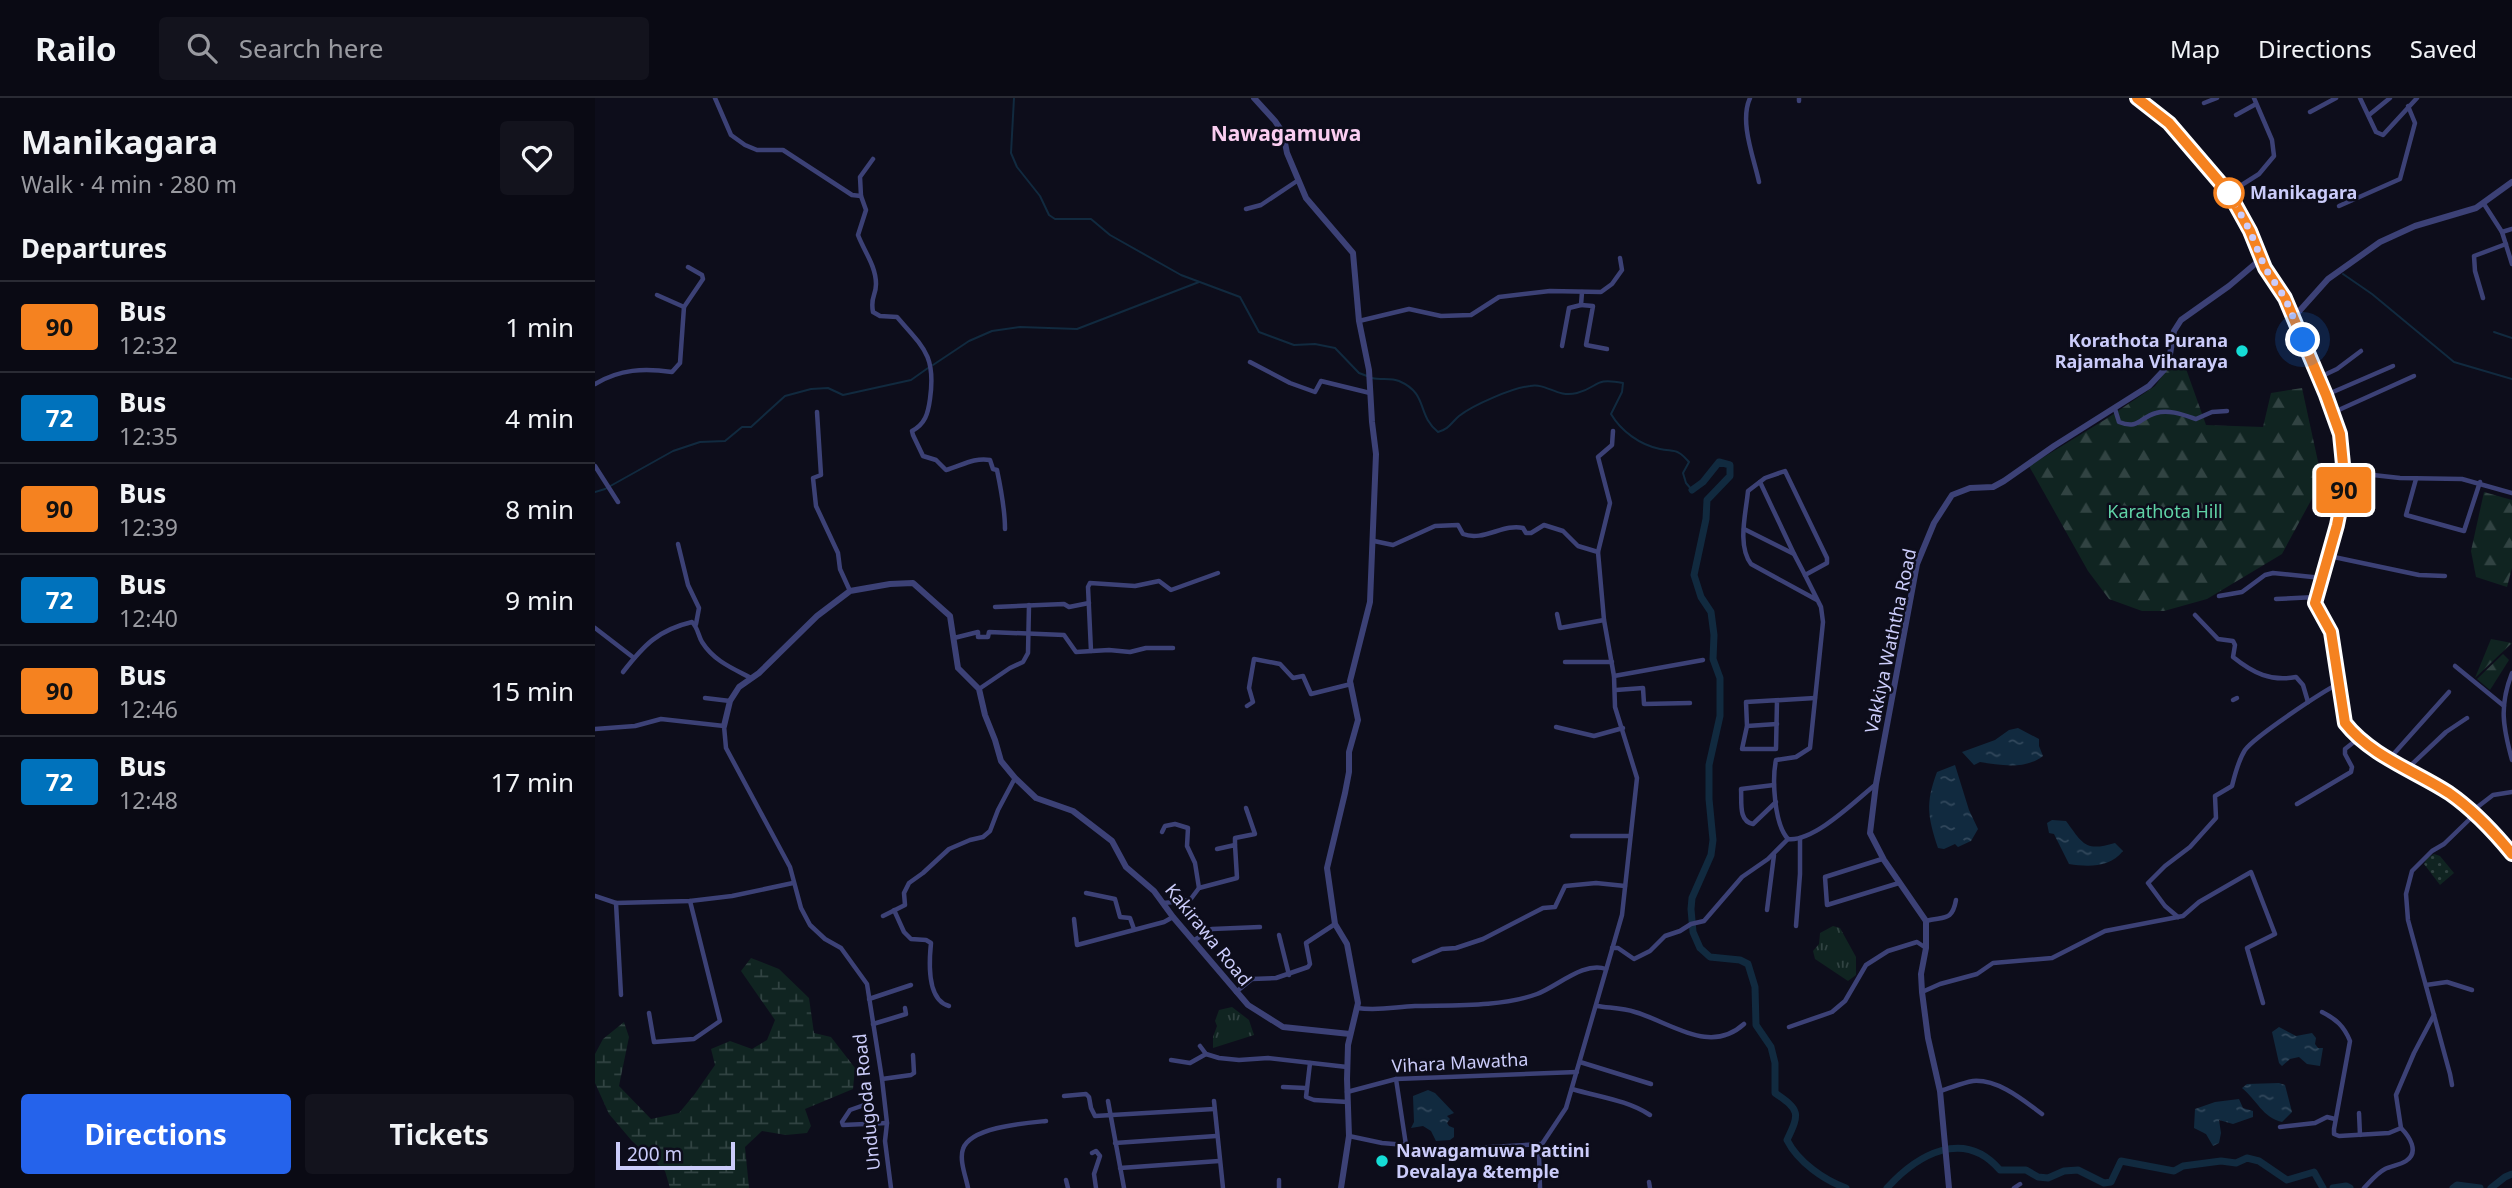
<!DOCTYPE html>
<html lang="en">
<head>
<meta charset="utf-8">
<style>
  :root { --surface:#0a0a14; --page:#13131d; --text:#f1f3f6; --muted:#999aa0; --line:#2a2b34; --accent:#2563eb }
  body { margin:0; font-family:"Noto Sans",sans-serif; background:var(--page); color:var(--text); height:100vh; display:flex; flex-direction:column; font-size:26px; white-space:nowrap }
  * { box-sizing:border-box; margin:0 }
  p { font-size:23px; color:var(--muted) }
  .icon { flex:none; width:38px; height:38px; fill:none; stroke:currentColor; stroke-width:2; stroke-linecap:round; stroke-linejoin:round }
  .map { position:relative; flex:1; overflow:hidden }
  .details { display:flex; flex-direction:column; background:var(--surface); width:595px }
  .details>* { flex:none }
  .badge { padding:0 14px; border-radius:5px; font-size:24px; line-height:46px }
  .scale { position:absolute; left:21px; bottom:18px; width:119px; box-sizing:border-box; padding-left:7px; border:4px solid #cbccfa; border-top:0; font-size:19px; line-height:24px; white-space:nowrap; color:#cbccfa; -webkit-text-stroke:5px #0d0d1b; paint-order:stroke }
  .you { position:absolute; width:35px; height:35px; margin:-18px; border:5px solid #fff; border-radius:50%; background:#1a73e8; box-shadow:0 0 0 10px #1a73e833 }
  .map>.badge { position:absolute; translate:-50% -50%; box-shadow:0 0 0 4px #fff }
  h2 { padding:0 21px; font-size:26px; line-height:63px }
  .round { display:grid; place-items:center; flex:none; width:74px; height:74px; border-radius:7px; background:var(--page) }
  .overview { display:flex; align-items:center; justify-content:space-between; height:119px; padding:0 21px }
  h1 { font-size:33px; font-weight:700; line-height:52px }
  .button { display:flex; gap:14px; margin-top:auto; padding:14px 21px }
  .button a { flex:1; height:80px; border-radius:7px; background:var(--accent); color:#fff; font-size:28px; font-weight:700; line-height:80px; text-align:center }
  .button a+a { background:var(--page); color:var(--text) }
  ul { padding:0; list-style:none }
  li { display:flex; align-items:center; gap:21px; height:91px; padding:0 21px; border-top:2px solid var(--line) }
  li div { flex:1 }
  li b { display:block; font-size:26px }
  li em { font-style:normal }
  li .badge { min-width:77px; font-weight:700; text-align:center }
  header { display:flex; align-items:center; gap:42px; box-sizing:border-box; height:98px; padding:0 35px; background:var(--surface); border-bottom:2px solid var(--line) }
  header strong { font-size:33px }
  nav { display:flex; gap:38px; margin-inline-start:auto; font-size:24px }
  .search { width:490px; height:63px; background:var(--page); display:flex; align-items:center; gap:18px; box-sizing:border-box; padding:0 24px; border-radius:7px; color:var(--muted); font-size:26px }
  main { display:flex; flex:1; min-height:0 }
  .map>svg:first-child { display:block }
</style>
</head>
<body>
<header>
<strong>Railo</strong>
<div class="search"><svg class="icon" aria-label="search" viewBox="0 0 24 24"><circle cx="10" cy="10" r="6"/><path d="M15 15l6 6"/></svg>Search here</div>
<nav><a>Map</a><a>Directions</a><a>Saved</a></nav>
</header>
<main>
<section class="details">
<div class="overview"><div><h1>Manikagara</h1><p>Walk · 4 min · 280 m</p></div><a class="round"><svg class="icon" aria-label="heart" viewBox="0 0 24 24"><path d="M12 20l-8-8c-3-5 5-10 8-4 3-6 11-1 8 4z"/></svg></a></div>
<h2>Departures</h2>
<ul>
<li><span class="badge" style="background:#f58220;color:#111">90</span><div><b>Bus</b><p>12:32</p></div><em>1 min</em></li>
<li><span class="badge" style="background:#0072bc;color:#fff">72</span><div><b>Bus</b><p>12:35</p></div><em>4 min</em></li>
<li><span class="badge" style="background:#f58220;color:#111">90</span><div><b>Bus</b><p>12:39</p></div><em>8 min</em></li>
<li><span class="badge" style="background:#0072bc;color:#fff">72</span><div><b>Bus</b><p>12:40</p></div><em>9 min</em></li>
<li><span class="badge" style="background:#f58220;color:#111">90</span><div><b>Bus</b><p>12:46</p></div><em>15 min</em></li>
<li><span class="badge" style="background:#0072bc;color:#fff">72</span><div><b>Bus</b><p>12:48</p></div><em>17 min</em></li>
</ul>
<div class="button"><a>Directions</a><a>Tickets</a></div>
</section>
<div class="map">
<svg width="1917" height="1090" viewBox="0 0 1917 1090">
  <defs>
    <pattern id="grass-dots" width="8" height="8" patternUnits="userSpaceOnUse" patternTransform="scale(1.75)"><rect width="8" height="8" fill="#102421"/><path d="M2 2h.1M6 6h.1" fill="none" stroke="#314342" stroke-width="1.8" stroke-linecap="round"/></pattern>
    <pattern id="forest-firs" width="22" height="20" patternUnits="userSpaceOnUse" patternTransform="scale(1.75)"><rect width="22" height="20" fill="#102421"/><path d="M5 1l3.5 6h-7zM16 11l3.5 6h-7z" fill="#314342"/></pattern>
    <pattern id="wetland-marsh" width="20" height="14" patternUnits="userSpaceOnUse" patternTransform="scale(1.75)"><rect width="20" height="14" fill="#102421"/><path d="M1 5h8M5 5V1M11 12h8M15 12V8" fill="none" stroke="#314342"/></pattern>
    <pattern id="park-tufts" width="24" height="20" patternUnits="userSpaceOnUse" patternTransform="scale(1.75)"><rect width="24" height="20" fill="#102421"/><path d="M3 7l-1-3M5 7V3M7 7l1-3M15 17l-1-3M17 17v-4M19 17l1-3" fill="none" stroke="#314342"/></pattern>
    <pattern id="water-ripples" width="26" height="14" patternUnits="userSpaceOnUse" patternTransform="scale(1.75)"><rect width="26" height="14" fill="#112a3f"/><path d="M2 4q2-2 4 0t4 0M15 11q2-2 4 0t4 0" fill="none" stroke="#32485c"/></pattern>
  </defs>
  <rect width="100%" height="100%" fill="#0d0d1b"/>
  <polygon fill="url(#grass-dots)" points="1839,756 1845,758 1859,775 1845,787 1829,766 1832,760"/>
  <g fill="url(#forest-firs)">
    <polygon points="1580,261 1590,268 1611,327 1668,329 1676,295 1707,290 1727,382 1687,456 1612,501 1569,513 1547,513 1514,501 1493,473 1434,368 1511,321 1560,288"/>
    <polygon points="1889,394 1917,402 1917,470 1912,489 1881,479 1876,453"/>
    <polygon points="1896,541 1917,545 1880,580"/>
    <polygon points="1908,556 1914,562 1895,592 1882,581"/>
  </g>
  <polygon fill="url(#wetland-marsh)" points="156,860 184,871 214,900 219,935 236,939 260,970 258,991 210,1011 216,1028 212,1035 191,1037 167,1033 150,1049 154,1090 75,1090 70,1073 37,1043 14,1016 0,985 0,956 8,941 29,924 34,939 24,988 56,1021 84,1015 99,997 120,967 116,951 135,943 157,951 172,942 180,922 146,873"/>
  <g fill="url(#park-tufts)">
    <polygon points="1238,828 1245,830 1261,859 1261,877 1253,883 1220,861 1218,853 1224,846 1225,835"/>
    <polygon points="637,909 654,922 659,937 618,950 618,939 622,928 620,923 624,912"/>
  </g>
  <g fill="url(#water-ripples)">
    <path d="M1423,630L1444,641V648L1448,658C1430,672 1405,667 1385,664L1379,667L1367,654L1400,642L1414,632Z"/>
    <path d="M1360,667L1374,712L1383,731L1376,743L1363,749L1360,746L1349,751L1343,750C1333,719 1330,706 1342,674Z"/>
    <path d="M1457,722L1471,723C1488,746 1490,754 1520,745L1528,753C1514,770 1493,769 1474,766L1459,736L1454,735L1452,725Z"/>
    <polygon points="1684,929 1701,938 1717,935 1721,940 1720,946 1723,950 1728,950 1725,968 1712,966 1704,959 1695,961 1687,968 1684,965 1677,934"/>
    <path d="M1684,985L1690,987L1697,1014L1687,1024C1668,1020 1661,1001 1647,990L1652,986Z"/>
    <polygon points="833,992 840,995 859,1015 852,1018 855,1021 852,1025 854,1028 859,1030 859,1039 855,1042 841,1043 836,1033 828,1028 816,1030 819,1024 818,998"/>
    <polygon points="1644,1001 1648,1010 1658,1013 1658,1019 1638,1026 1624,1022 1626,1035 1624,1045 1618,1048 1611,1036 1599,1030 1600,1011 1620,1004"/>
  </g>
  <g fill="none" stroke-linecap="round" stroke-linejoin="round">
    <g stroke="#112a3f" stroke-width="2">
      <polyline points="419,0 416,55 422,69 445,98 454,117 460,121 496,121 515,137 586,177 645,199 664,234 699,247 720,246 740,250 764,275 772,278"/>
      <polyline points="1748,176 1777,196 1859,264 1917,281"/>
      <polyline points="1899,234 1917,240"/>
      <polyline points="338,267 374,243 397,233 425,229 482,231 604,184"/>
      <path d="M777,280C786,282 796,280 804,283C834,296 821,316 843,334C854,331 856,325 864,318C878,307 917,290 935,288C953,285 961,300 982,295C1005,289 998,279 1028,285L1027,294L1016,316C1026,333 1045,347 1065,351C1080,354 1082,350 1094,364L1088,375L1091,385L1097,392"/>
      <polyline points="0,394 10,391 78,353 105,344 130,343 147,329 156,329 190,298 216,291 233,290 248,297 316,282 333,270"/>
    </g>
    <g stroke="#112a3f" stroke-width="7">
      <path d="M1097,392L1108,384L1124,364L1135,367V378L1112,402L1111,421L1099,477L1106,499L1116,514L1119,537L1118,561L1125,580V618L1114,667V701L1118,742L1116,757L1097,800L1096,811L1098,834L1105,850L1115,859L1145,862L1153,866L1160,889L1161,927L1176,949L1180,965V995C1205,1012 1205,1015 1192,1042C1203,1064 1229,1082 1251,1090"/>
      <path d="M1292,1090C1323,1056 1369,1030 1405,1072H1431L1443,1079L1453,1080L1469,1073L1483,1072L1509,1085L1516,1084L1526,1063L1579,1073L1588,1068L1626,1063L1641,1065L1652,1060L1664,1063L1692,1082L1719,1074L1728,1090"/>
      <polyline points="1738,1090 1751,1088 1755,1090"/>
      <polyline points="1858,1090 1862,1087 1885,1090"/>
      <polyline points="1896,1090 1910,1079 1917,1076"/>
    </g>
    <g stroke="#3c4176" stroke-width="4.5">
      <polyline points="120,0 136,37 150,47 162,52 188,52 257,97 266,98 265,79 278,61"/>
      <path d="M1155,0C1144,24 1159,60 1164,84"/>
      <polyline points="1204,0 1204,3"/>
      <polyline points="1765,0 1781,34 1788,37 1822,0"/>
      <polyline points="1609,5 1622,0"/>
      <polyline points="1715,14 1741,0"/>
      <polyline points="1641,17 1661,6"/>
      <polyline points="1774,17 1795,0"/>
      <polyline points="1634,95 1664,76 1679,58 1677,42 1659,0"/>
      <path d="M266,98L271,112L263,137C269,153 281,168 281,186C281,199 275,198 278,214L285,218L302,219C329,250 341,258 335,301C333,316 330,326 317,333L318,337L328,358L341,362L351,372C366,368 379,359 395,362L398,371L402,372C406,391 410,411 410,431"/>
      <polyline points="1889,106 1907,134 1917,166"/>
      <polyline points="1744,108 1805,81 1820,25 1813,8"/>
      <polyline points="651,111 666,107 702,83"/>
      <polyline points="1907,134 1917,131"/>
      <polyline points="987,194 986,207 998,208 991,247 1012,251"/>
      <polyline points="62,197 89,209"/>
      <polyline points="1888,200 1880,173 1879,158 1911,146"/>
      <polyline points="764,223 814,211 846,218 876,217 904,199 955,193 1006,194 1017,186 1027,172 1025,160"/>
      <polyline points="967,248 974,210 986,207"/>
      <polyline points="655,264 695,285 720,294 726,283 775,295"/>
      <polyline points="1725,279 1742,271 1766,253"/>
      <path d="M0,286C25,271 49,270 77,274L85,265L89,209L108,181L107,177L93,169"/>
      <polyline points="1731,297 1798,268"/>
      <path d="M1520,311L1524,324C1544,332 1545,319 1561,315C1574,311 1589,317 1601,321L1617,314L1632,313"/>
      <polyline points="222,314 226,377 218,380 221,408 243,455 245,471 255,493"/>
      <polyline points="1737,315 1819,278"/>
      <polyline points="0,368 23,404"/>
      <polyline points="1821,381 1811,417 1869,433 1885,384"/>
      <polyline points="1165,384 1199,456"/>
      <polyline points="1750,387 1778,377 1805,380 1867,381 1917,395"/>
      <polyline points="1149,431 1199,456 1210,477"/>
      <path d="M779,443L798,447L840,428L863,427L868,436C888,444 909,425 928,430L931,435H936L949,427L968,433L983,448L1003,454L1009,522L1019,578L1020,609L1042,680L1027,817L971,1010L947,1046L944,1056L945,1090"/>
      <polyline points="83,446 93,487 104,510 101,526"/>
      <polyline points="1003,454 1015,405 1003,359 1017,347 1018,333"/>
      <polyline points="1734,458 1824,477 1850,478"/>
      <polyline points="1624,498 1647,494 1670,477 1678,475 1727,480"/>
      <polyline points="1681,501 1721,499"/>
      <polyline points="400,509 469,506 474,509 494,505"/>
      <polyline points="962,516 965,530 1009,522"/>
      <path d="M1600,517L1623,541L1638,543L1640,547L1638,559C1658,575 1676,584 1701,579L1708,587L1713,604"/>
      <polyline points="0,530 39,560"/>
      <polyline points="359,540 383,534 383,539 393,539 394,534 469,537 481,554 514,552 535,554 551,550 578,550"/>
      <polyline points="496,553 493,489 495,485 540,488 564,483 576,492 623,475"/>
      <polyline points="970,564 1017,564"/>
      <polyline points="1860,568 1909,608"/>
      <path d="M28,574C49,547 63,532 97,524C103,530 103,537 107,544C119,563 137,570 156,580"/>
      <path d="M1917,575C1904,608 1908,629 1917,662"/>
      <polyline points="1019,578 1108,562"/>
      <polyline points="384,591 415,570 428,564 433,555 434,507"/>
      <polyline points="1021,592 1048,590 1049,606 1095,605"/>
      <polyline points="110,600 135,603"/>
      <polyline points="1638,602 1642,600"/>
      <polyline points="1182,603 1181,651 1147,651 1152,628 1151,604 1220,600"/>
      <polyline points="652,608 658,604 654,590 659,561 685,566 698,580 708,578 716,596 756,586"/>
      <polyline points="1152,628 1182,626"/>
      <polyline points="961,629 999,638 1028,630"/>
      <polyline points="0,631 40,628 66,621 129,628 131,650 195,769 206,810 215,827 230,841 246,850 272,886 287,981 292,1025 290,1043 296,1090"/>
      <polyline points="1795,660 1854,594"/>
      <polyline points="1813,670 1851,634 1872,620"/>
      <path d="M1179,687L1146,691C1147,704 1143,723 1158,726L1181,704"/>
      <polyline points="1702,706 1756,674 1757,669 1750,656 1750,651 1764,640"/>
      <polyline points="1876,714 1898,697 1917,694"/>
      <polyline points="567,734 570,728 580,726 593,730 592,748 600,765 604,790"/>
      <polyline points="977,738 1035,738"/>
      <path d="M1193,741C1179,726 1177,681 1181,662L1201,659L1215,650L1228,524L1226,509L1210,477L1232,465V460L1190,373L1170,380L1153,393C1151,415 1142,447 1156,466L1222,502"/>
      <polyline points="640,747 640,740 660,736 651,710"/>
      <polyline points="1287,761 1230,779 1232,807 1304,785"/>
      <polyline points="491,795 520,801 525,819 535,820 539,831"/>
      <polyline points="0,798 21,805"/>
      <polyline points="569,805 595,802 604,790 642,780 640,747 622,751"/>
      <path d="M299,812L309,834L316,841L331,842L336,845C334,864 332,902 354,908"/>
      <polyline points="1172,812 1179,757"/>
      <polyline points="288,818 310,807 309,795 314,785 328,775 354,751 375,742 388,739 395,733 403,712 420,680"/>
      <path d="M1583,819L1570,808L1553,785L1570,768L1595,749L1621,720L1620,698L1637,688C1640,676 1643,663 1650,652C1659,639 1728,593 1745,585"/>
      <polyline points="479,821 482,847 569,824 578,819"/>
      <path d="M1331,823C1349,818 1357,824 1361,802"/>
      <polyline points="1201,828 1205,776 1205,740"/>
      <polyline points="684,837 694,877"/>
      <polyline points="598,843 617,831 665,829"/>
      <path d="M1017,850H1023L1039,861L1055,853L1070,838L1085,833L1096,826L1109,823L1147,779L1173,761L1193,741C1219,744 1260,703 1280,687"/>
      <polyline points="819,863 847,851 861,850 888,841 948,810 960,809 970,788 1001,785 1030,788"/>
      <polyline points="1831,887 1852,884 1877,892"/>
      <polyline points="641,894 657,881 681,880 713,869 715,866 711,845 740,826"/>
      <polyline points="1327,894 1345,886 1382,876 1398,865 1457,860 1510,833 1588,818 1604,804 1656,774 1680,836 1652,850 1668,905"/>
      <polyline points="26,897 21,805 95,803 137,798 198,785"/>
      <polyline points="274,901 316,887"/>
      <path d="M1002,908C1014,910 1028,910 1040,914C1077,925 1115,957 1149,926"/>
      <path d="M762,910C784,913 799,909 820,908C858,907 907,909 942,896C963,888 989,863 1011,871"/>
      <path d="M1727,914C1741,921 1749,928 1755,943L1739,1031V1036L1744,1038L1794,1035L1806,1030L1801,997L1819,955L1839,917"/>
      <polyline points="54,915 59,944 99,941 125,923 95,803"/>
      <polyline points="278,926 311,916 310,910"/>
      <polyline points="1194,929 1237,914 1250,903 1271,867 1293,853 1322,844 1331,850"/>
      <polyline points="605,948 611,956 624,960 644,962 673,960 752,969"/>
      <polyline points="576,962 595,965 611,956"/>
      <polyline points="985,964 1056,986"/>
      <polyline points="715,965 711,999 719,1002 753,1004"/>
      <polyline points="287,981 316,977 319,975 318,957"/>
      <polyline points="1857,987 1855,976 1813,822 1811,796 1817,773 1837,753 1849,746 1879,717"/>
      <polyline points="688,989 710,990"/>
      <path d="M977,991C1004,999 1032,1002 1055,1017"/>
      <path d="M1345,993C1356,990 1366,985 1378,983C1403,981 1428,1002 1447,1016"/>
      <polyline points="752,994 801,981 982,974"/>
      <polyline points="469,998 491,996 494,999 496,1010 500,1018 619,1011"/>
      <polyline points="513,1003 529,1090"/>
      <polyline points="619,1003 628,1090"/>
      <polyline points="272,1006 255,1012 247,1024 248,1027 292,1025"/>
      <polyline points="1764,1015 1765,1037"/>
      <polyline points="1685,1029 1720,1025 1732,1019 1740,1021"/>
      <polyline points="754,1038 787,1045 811,1047 801,981"/>
      <polyline points="520,1045 621,1038"/>
      <polyline points="878,1050 947,1046"/>
      <polyline points="497,1055 501,1053 505,1058 499,1076 501,1090"/>
      <polyline points="525,1070 624,1063"/>
      <polyline points="471,1082 473,1090"/>
      <polyline points="1054,1084 1055,1090"/>
      <path d="M373,1090C371,1079 364,1062 368,1051C375,1029 431,1025 451,1023"/>
      <polyline points="684,1090 684,1082"/>
      <polyline points="1419,1090 1425,1086"/>
      <path d="M1769,1090C1775,1084 1782,1075 1790,1071C1796,1068 1805,1067 1811,1063C1825,1054 1814,1038 1806,1030"/>
    </g>
    <g stroke="#3c4176" stroke-width="6">
      <polyline points="659,0 680,23 688,35 692,55 711,100 758,155 764,223 774,272 777,324 781,356 775,504 755,583 763,622 754,654 754,674 750,695 732,770 740,826 752,846 763,905 753,947 752,981 754,1038 746,1090"/>
      <polyline points="1699,219 1733,181 1785,144 1820,128 1881,110 1917,84"/>
      <polyline points="129,628 135,603 144,589 164,575 222,518 255,493 295,486 318,485 355,518 363,570 384,591 390,617 400,642 406,663 420,680 441,700 478,713 517,743 531,769 559,793 578,819 653,907 688,929 755,936"/>
      <polyline points="1354,1090 1345,993 1333,940 1327,894 1326,876 1331,850 1331,823 1289,762 1275,735 1281,686 1322,466 1339,425 1357,397 1375,390 1398,389 1409,383 1459,348 1554,288 1569,272 1574,262 1579,233 1586,222 1634,188 1667,160"/>
    </g>
    <path stroke="#a55df0" stroke-width="7" d="M1541,0L1574,25L1634,95L1655,133L1670,170L1690,200L1731,297L1745,336L1750,387L1742,427L1720,505L1736,534L1750,625C1776,658 1820,673 1854,695C1877,711 1899,734 1917,756"/>
  </g>
  <g fill="none" stroke-linecap="round" stroke-linejoin="round">
    <g stroke="#fff" stroke-width="16">
      <path id="line" d="M1542,0L1574,25L1634,95L1655,133L1670,170L1690,200L1731,297L1745,336L1750,387L1742,427L1720,505L1736,534L1750,625C1776,658 1820,673 1854,695C1877,711 1899,734 1917,756"/>
    </g>
    <use href="#line" stroke="#f58220" stroke-width="10"/>
    <polyline stroke="#cbccfa" stroke-width="7" stroke-dasharray="0 12.6" points="1634,95 1655,133 1670,170 1690,200 1708,242"/>
  </g>
  <circle fill="#fff" stroke="#f58220" stroke-width="3.5" cx="1634" cy="95" r="14"/>
  <g fill="#15dcd6" stroke="#0d0d1b" stroke-width="2.5">
    <circle cx="1647" cy="253" r="7"/>
    <circle cx="787" cy="1063" r="7"/>
  </g>
  <g text-anchor="middle" stroke-width="5" stroke-linejoin="round" paint-order="stroke">
    <g font-size="18" font-weight="bold" fill="#cbccfa" stroke="#0d0d1b" text-anchor="start">
      <text x="1655" y="101">Manikagara</text>
    </g>
    <g font-size="18" font-weight="bold" fill="#cbccfa" stroke="#0d0d1b" text-anchor="end">
      <text x="1633" y="249">Korathota Purana<tspan x="1633" dy="21">Rajamaha Viharaya</tspan></text>
      <text x="801" y="1059" text-anchor="start">Nawagamuwa Pattini<tspan x="801" dy="21">Devalaya &amp;temple</tspan></text>
    </g>
    <g font-size="18" fill="#60d2a6" stroke="#0d0d1b">
      <text x="1570" y="420">Karathota Hill</text>
    </g>
    <g font-size="18" fill="#cbccfa" stroke="#0d0d1b">
      <text transform="translate(1296 543) rotate(-78)" y="6">Vakkiya Waththa Road</text>
      <text transform="translate(613 837) rotate(51)" y="6">Kakirawa Road</text>
      <text transform="translate(865 965) rotate(-3)" y="6">Vihara Mawatha</text>
      <text transform="translate(272 1004) rotate(-96)" y="6">Undugoda Road</text>
    </g>
    <g font-size="21" font-weight="bold" fill="#facdf0" stroke="#0d0d1b">
      <text x="691" y="43">Nawagamuwa</text>
    </g>
  </g>
</svg>
<div class="scale">200 m</div>
<div class="you" style="left:1708px;top:242px"></div>
<b class="badge" style="left:1749px;top:392px;background:#f58220;color:#111">90</b>
</div>
</main>
</body>
</html>
